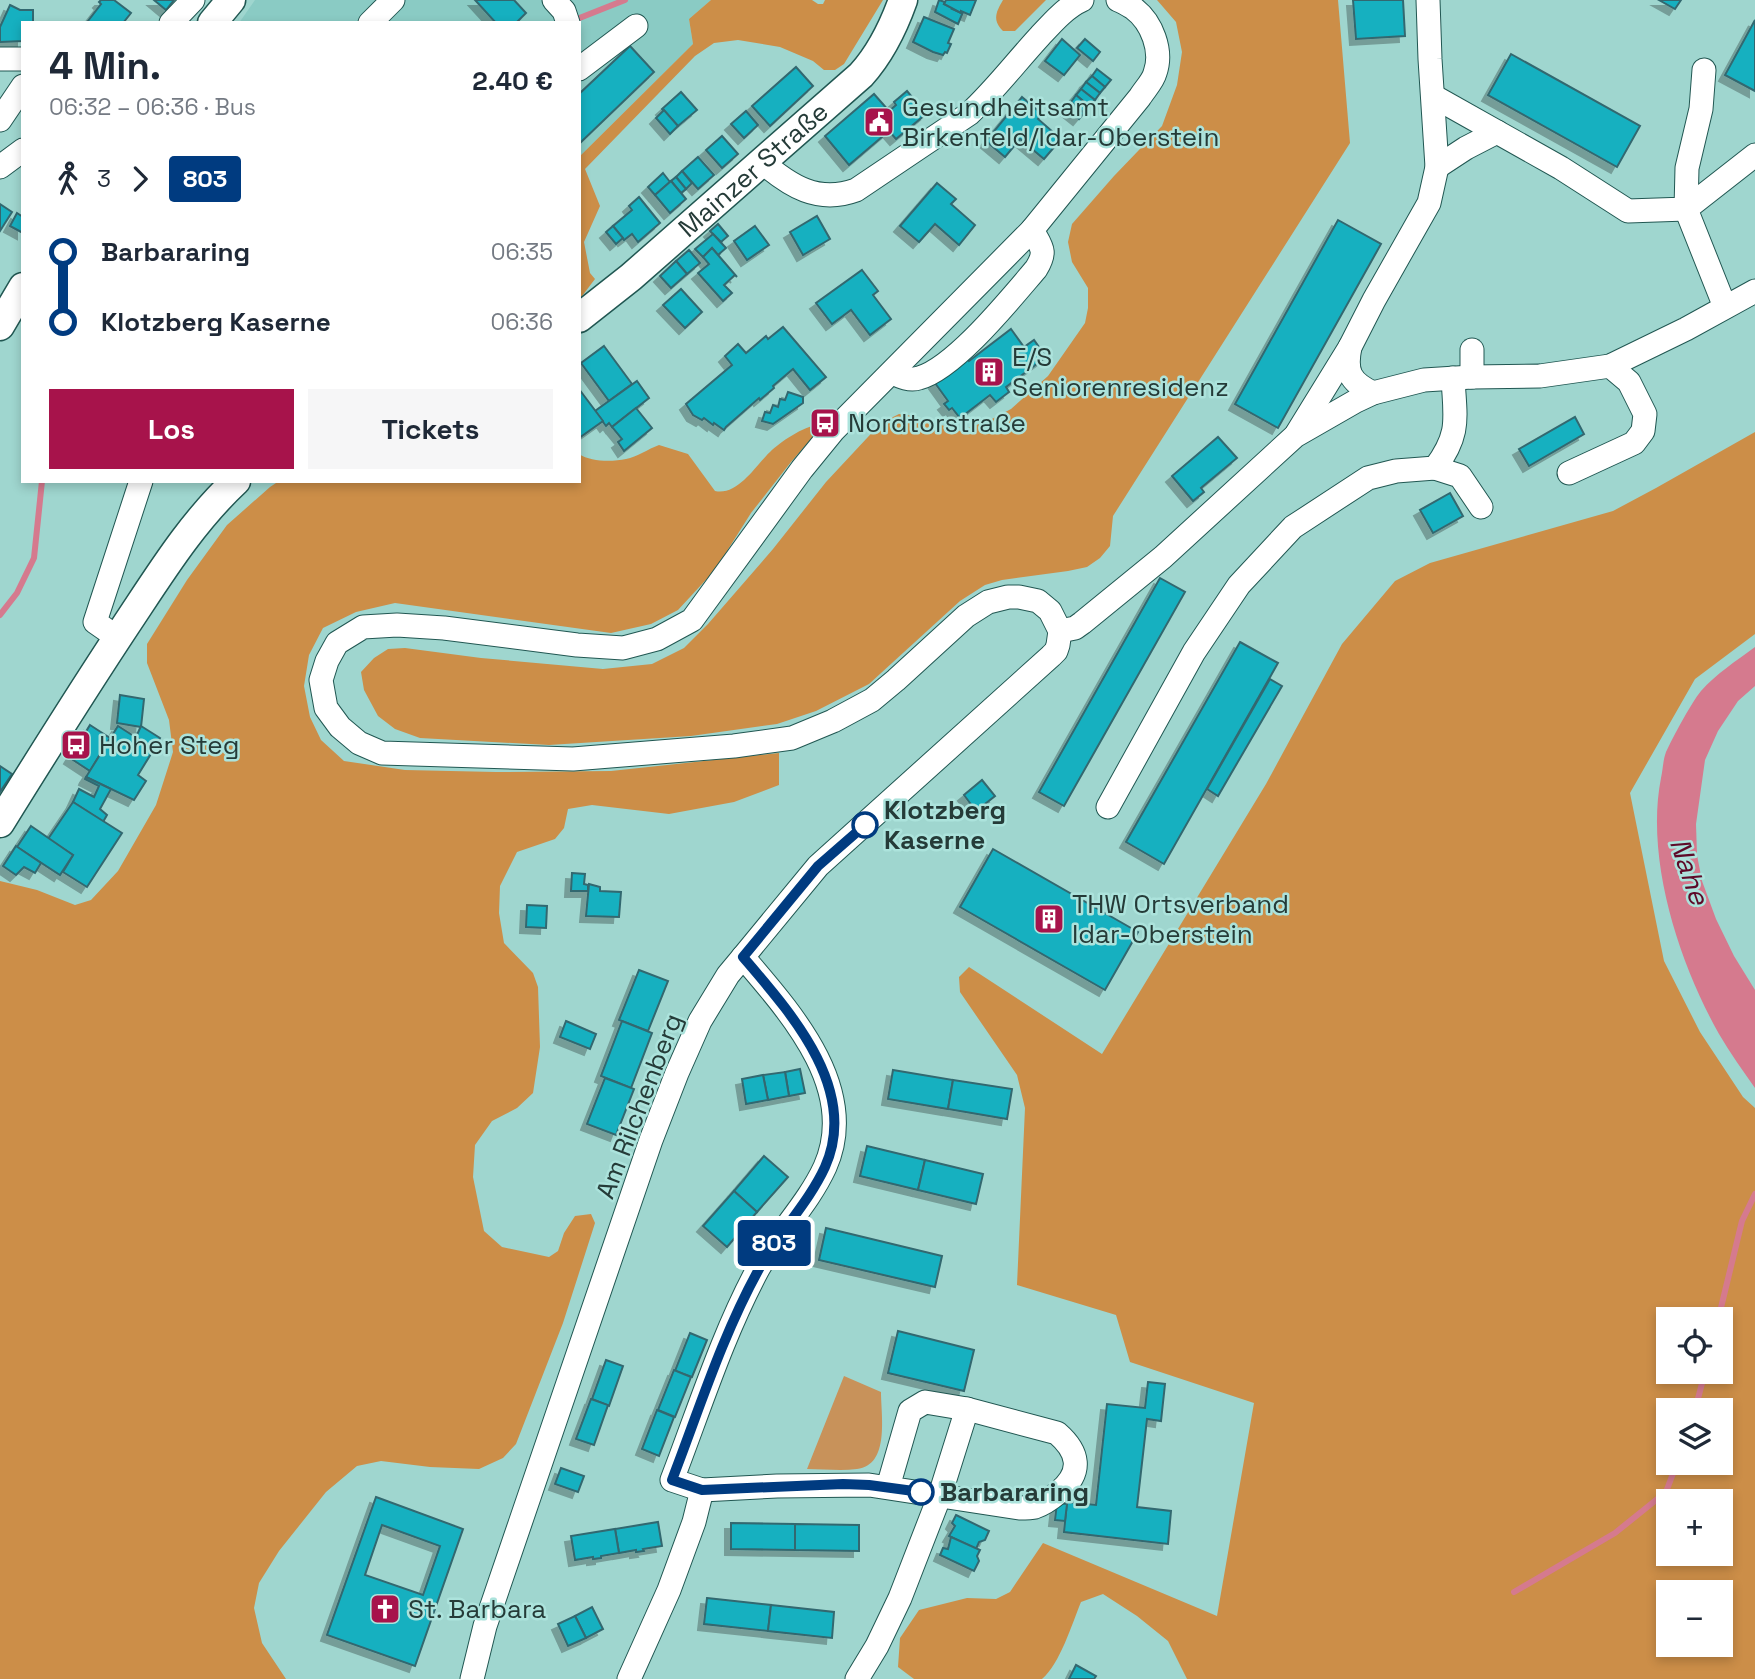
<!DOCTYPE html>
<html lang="de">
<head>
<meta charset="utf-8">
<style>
  :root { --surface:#fff; --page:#f6f6f7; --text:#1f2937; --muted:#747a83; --accent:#a7134b }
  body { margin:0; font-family:"Space Grotesk",sans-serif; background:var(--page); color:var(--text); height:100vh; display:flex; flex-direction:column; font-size:26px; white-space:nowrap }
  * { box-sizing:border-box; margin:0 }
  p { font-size:23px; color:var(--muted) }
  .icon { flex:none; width:38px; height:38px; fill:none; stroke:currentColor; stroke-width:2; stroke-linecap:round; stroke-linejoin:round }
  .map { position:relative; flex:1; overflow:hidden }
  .drawer { position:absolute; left:21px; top:21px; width:560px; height:462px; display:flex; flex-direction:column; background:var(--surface); border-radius:0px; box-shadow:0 4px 10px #0003 }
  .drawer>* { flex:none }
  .badge { padding:0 14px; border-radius:5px; font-size:24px; line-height:46px }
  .buttons { position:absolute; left:1656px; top:1307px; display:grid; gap:14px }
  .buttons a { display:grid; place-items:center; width:77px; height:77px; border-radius:0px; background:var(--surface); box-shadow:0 4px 10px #0003; font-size:35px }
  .map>.badge { position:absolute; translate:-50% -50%; box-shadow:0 0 0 4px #fff }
  .legs { display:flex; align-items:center; gap:10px; height:77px; padding:0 28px; font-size:23px }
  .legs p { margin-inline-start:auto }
  .overview { display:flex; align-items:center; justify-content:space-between; height:119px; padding:0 28px }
  h1 { font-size:38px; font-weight:800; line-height:52px }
  .button { display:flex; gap:14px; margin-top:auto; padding:14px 28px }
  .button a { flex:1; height:80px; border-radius:0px; background:var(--accent); color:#fff; font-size:28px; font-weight:800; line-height:80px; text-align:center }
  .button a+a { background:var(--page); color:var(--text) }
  ul { padding:0 28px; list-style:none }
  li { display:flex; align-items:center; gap:24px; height:70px; font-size:26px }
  li i { display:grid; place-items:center; width:10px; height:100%; margin:0 9px; background:currentColor }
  li i::after { content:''; width:18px; height:18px; margin:-9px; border:5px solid; border-radius:50%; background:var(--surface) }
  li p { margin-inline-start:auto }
  li:first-child i { background:linear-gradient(#0000 50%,currentColor 0) }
  li:last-child i { background:linear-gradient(currentColor 50%,#0000 0) }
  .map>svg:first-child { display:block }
</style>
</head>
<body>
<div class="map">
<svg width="1755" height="1679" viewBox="0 0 1755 1679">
  <defs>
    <filter id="shadow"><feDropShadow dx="-6" dy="6" stdDeviation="0" flood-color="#0004"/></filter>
  </defs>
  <rect width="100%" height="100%" fill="#9fd6cf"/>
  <polygon fill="#8acbc4" points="255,0 711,0 689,19 693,44 579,157 579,23 239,23"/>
  <path fill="#c8925a" d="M844,1376L881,1392C881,1416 890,1465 857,1469C841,1471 823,1469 807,1469Z"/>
  <g fill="#cc8e48" fill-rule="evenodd">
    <polygon points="711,0 812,0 818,4 823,4 825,0 883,0 844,64 835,70 824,70 813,61 780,47 738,40 714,43 695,56 585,169 600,206 584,242 590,273 595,279 579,300 579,157 693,44 689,19"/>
    <path d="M1003,0H1046L1015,31H1003C992,20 996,12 1003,0Z"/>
    <polygon points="1157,0 1338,0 1350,143 1113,516 1110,546 1100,558 1087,567 1068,571 1002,580 985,585 960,601 869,684 816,711 777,724 691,736 549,745 420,738 395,729 378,716 364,690 361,672 374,658 388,649 405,648 481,658 603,669 652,664 684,648 708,624 773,549 826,482 881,423 899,414 913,416 960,431 990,420 1011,409 1048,376 1085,323 1088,308 1088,288 1072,262 1068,242 1072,224 1114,176 1162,126 1177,85 1182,52 1176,22"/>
    <path d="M818,425L819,430L791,462L751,513L715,570L678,610L651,624L611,633L395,603L356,612L323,628L309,655L304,686L310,717L321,740L344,761L405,770L496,772L611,771L779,753V785L734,802L669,814L592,805L568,809L564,828L555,839L517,852L500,886L499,913L504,943L533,973L538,987L540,1047L533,1093L517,1108L492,1121L475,1145L473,1177L484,1231L502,1247L549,1257L558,1251L564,1233L575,1216L591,1214L595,1223L563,1323L516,1444L503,1458L479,1469L430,1467L381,1461L357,1466L326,1492L279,1551L259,1583L254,1608L262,1643L286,1679H0V881L37,890L75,905L91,900L118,871L156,805L173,752L169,720L147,663V644L187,580L227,525L270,487L279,481H579V454C591,462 612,462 626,459C637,457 648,449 659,445L688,454L715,491C738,496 756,465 770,452C780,442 804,426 818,425Z"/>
    <path d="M1755,432V634L1695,679L1630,793L1664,961L1700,1032L1743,1097L1755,1108V1679H1187L1168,1641L1137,1616L1103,1594L1081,1602C1072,1624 1060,1664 1042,1679H914L898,1667L900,1638L919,1610L967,1598L996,1599L1010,1592L1043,1543L1217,1616L1254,1403L1130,1362L1116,1315L1017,1285L1025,1108L1017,1075L960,992L959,977L969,967L1102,1054L1266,784L1342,644L1395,581L1430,563L1613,511L1656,488ZM1668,1320H1720V1372H1668ZM1668,1410H1720V1463H1668ZM1668,1502H1720V1554H1668ZM1720,1592V1645H1668V1592Z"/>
  </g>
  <path fill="#d57a8e" d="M1755,647V686L1738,701L1718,731L1705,760L1696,824L1697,855L1702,881L1716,919L1734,956L1755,990V1088C1743,1071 1730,1053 1719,1034C1679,963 1645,859 1661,778C1663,769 1663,760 1666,752C1672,739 1679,726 1686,714C1691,706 1695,698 1701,691C1716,674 1736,661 1755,647Z"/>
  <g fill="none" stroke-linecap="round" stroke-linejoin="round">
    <g stroke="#d57a8e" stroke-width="6">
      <polyline points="572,21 625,0"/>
      <polyline points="0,615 17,593 34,558 42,481"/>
      <polyline points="1718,1320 1742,1221 1755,1194"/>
      <polyline points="1695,1410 1705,1372"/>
      <polyline points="1514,1592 1615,1533 1666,1492 1677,1463"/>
    </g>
  </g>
  <g fill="#18b0c0" stroke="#33686f" stroke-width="2" fill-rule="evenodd" filter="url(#shadow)">
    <polygon points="101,0 114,0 131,13 123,23 91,23 88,21 101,4 99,2"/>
    <polygon points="154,0 174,0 166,10"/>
    <polygon points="475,0 514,0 526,13 516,23 496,23"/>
    <polygon points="939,0 945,2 944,4 953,8 952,9 961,13 963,12 958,24 935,12"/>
    <polygon points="946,0 976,0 970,15 961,11 961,13 944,4"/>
    <polygon points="1353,0 1403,0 1405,36 1356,39"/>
    <polygon points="1659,0 1681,0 1675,9"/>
    <polygon points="10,5 20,10 33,10 33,23 23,23 23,41 0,42 0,27"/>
    <polygon points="924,17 954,29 948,43 951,44 947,53 945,52 943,55 933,52 913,42"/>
    <polygon points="1755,20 1755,91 1725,75"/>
    <polygon points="1062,39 1080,55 1064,75 1045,61"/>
    <polygon points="1085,39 1100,52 1093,61 1077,48"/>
    <polygon points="630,46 654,72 579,144 579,94"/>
    <polygon points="1511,54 1640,126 1617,167 1488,95"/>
    <polygon points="796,67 813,86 770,126 752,106"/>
    <polygon points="1097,69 1111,80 1105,87 1092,76"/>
    <polygon points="1092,76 1105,87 1100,93 1086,82"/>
    <polygon points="1086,82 1100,93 1095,100 1081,89"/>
    <polygon points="1081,89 1095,100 1089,106 1076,95"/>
    <polygon points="907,91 926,114 896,139 889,131 849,165 825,136 874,94 889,111 896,105 894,102"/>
    <polygon points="681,92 697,110 678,126 662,109"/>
    <polygon points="1076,95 1089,106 1084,113 1071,102"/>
    <polygon points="1022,97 1042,114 1038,119 1061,139 1044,159 1020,139 1005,157 986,141"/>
    <polygon points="1071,102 1084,113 1079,119 1065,108"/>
    <polygon points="664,110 678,126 670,134 656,118"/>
    <polygon points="746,111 758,125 744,138 731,124"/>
    <polygon points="722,136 738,154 722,168 706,150"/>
    <polygon points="698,157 714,175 698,189 682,171"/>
    <polygon points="682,171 692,183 686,189 676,177"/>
    <polygon points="663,173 670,182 655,195 648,187"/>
    <polygon points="676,177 686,189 681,193 671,181"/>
    <polygon points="671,181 686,199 670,213 655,195"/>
    <polygon points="937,183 956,199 951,204 975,225 959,245 935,224 919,242 900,226"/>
    <polygon points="639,197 660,223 638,242 632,234 624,240 613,226 632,210 629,206"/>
    <polygon points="0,204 12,212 0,231"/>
    <polygon points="17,213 23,217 23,233 10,226"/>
    <polygon points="817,216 830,239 803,255 790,232"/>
    <polygon points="1338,220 1381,244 1278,428 1235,404"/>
    <polygon points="718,224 728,236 721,242 710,231"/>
    <polygon points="613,226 623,238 616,244 606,232"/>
    <polygon points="755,226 769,245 747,260 734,241"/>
    <polygon points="713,234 726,248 718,255 712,248 703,257 695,249"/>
    <polygon points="712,248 737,277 735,275 724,285 732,293 723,301 698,273 709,264 703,257"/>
    <polygon points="689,250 700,263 687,274 676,261"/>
    <polygon points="676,261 687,274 671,288 660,276"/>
    <polygon points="862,270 878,291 873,295 891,319 870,335 851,310 832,324 816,303"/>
    <polygon points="681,289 702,312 685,328 663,305"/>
    <polygon points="783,327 826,377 810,390 793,369 773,386 774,388 760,400 759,398 726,427 724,430 714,423 713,425 704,418 702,420 693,415 686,404 732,365 725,356 738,344 746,353 766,336 768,339"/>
    <polygon points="1011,329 1024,347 1034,340 1046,357 1006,387 1009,392 996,402 990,395 960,418 952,408 949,410 944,404 948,401 935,383 968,359 969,361"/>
    <polygon points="604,346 632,384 609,401 581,363"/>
    <polygon points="637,381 649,398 612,427 609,423 606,426 595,411"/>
    <polygon points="579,389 603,421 579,438"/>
    <polygon points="788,392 803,397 803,403 773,424 762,421 765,412 770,413 773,405 778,407 780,399 785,400"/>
    <polygon points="636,408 652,428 624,451 618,442 622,439 612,427"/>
    <polygon points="1575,417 1584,434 1529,466 1519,449"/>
    <polygon points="1218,437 1237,458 1201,488 1204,492 1193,501 1172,476"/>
    <polygon points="1450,493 1463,516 1433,533 1420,510"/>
    <polygon points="1160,578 1185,592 1064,806 1039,792"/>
    <polygon points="1240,642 1278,663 1164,864 1126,842"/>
    <polygon points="1270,679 1282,686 1218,796 1207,789"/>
    <polygon points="120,695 144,699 141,727 117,723"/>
    <polygon points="90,725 110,738 90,771 70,758"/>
    <polygon points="118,726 154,749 138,775 146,781 134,800 86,777"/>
    <polygon points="141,726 160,738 154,749 136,737"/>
    <polygon points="0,766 12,774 0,792"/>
    <polygon points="86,777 111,789 100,809 107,815 103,822 73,802 79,789 94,797 99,786 85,779"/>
    <polygon points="982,780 995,796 976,811 964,795"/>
    <polygon points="73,802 122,833 87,887 63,872 73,855 48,839"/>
    <polygon points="31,826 73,855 60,875 17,847"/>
    <polygon points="16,846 41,863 35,873 24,867 16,875 3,866"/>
    <polygon points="993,849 1138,932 1105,990 960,907"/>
    <polygon points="572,873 585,874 584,884 588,885 588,891 571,891"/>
    <polygon points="589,884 600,887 600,891 621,892 619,917 586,916"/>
    <polygon points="527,905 547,906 546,928 526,927"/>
    <polygon points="639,970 668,981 648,1031 619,1020"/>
    <polygon points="566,1021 596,1034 590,1049 560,1037"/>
    <polygon points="622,1021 652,1033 631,1088 601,1076"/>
    <polygon points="800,1069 805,1093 789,1096 785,1072"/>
    <polygon points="893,1070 953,1080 948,1109 888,1099"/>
    <polygon points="785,1072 789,1096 768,1100 763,1075"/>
    <polygon points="763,1075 768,1100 746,1104 742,1079"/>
    <polygon points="605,1078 634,1089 616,1135 587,1124"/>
    <polygon points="953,1080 1012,1089 1007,1119 948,1109"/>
    <polygon points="867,1146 925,1160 918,1190 860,1176"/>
    <polygon points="764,1156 788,1177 757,1212 734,1191"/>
    <polygon points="925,1160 983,1174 976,1204 918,1190"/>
    <polygon points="734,1191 757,1212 727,1247 703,1226"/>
    <polygon points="826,1228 942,1256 935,1287 819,1260"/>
    <polygon points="898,1331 974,1350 964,1391 888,1373"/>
    <polygon points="690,1333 707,1340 692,1377 675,1371"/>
    <polygon points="606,1360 623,1366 609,1406 592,1399"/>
    <polygon points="674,1370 691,1377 675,1417 658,1410"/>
    <polygon points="1148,1382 1165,1384 1161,1421 1147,1419 1137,1507 1171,1511 1168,1544 1064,1532 1067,1502 1096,1505 1107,1404 1145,1408"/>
    <polygon points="591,1399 608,1405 594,1445 576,1439"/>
    <polygon points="657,1410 674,1417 659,1456 642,1449"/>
    <polygon points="561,1468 584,1476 578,1492 555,1484"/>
    <path d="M376,1497L463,1529L415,1666L327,1635ZM382,1525L440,1546L423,1595L365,1575Z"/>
    <polygon points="1057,1503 1067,1504 1065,1521 1055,1520"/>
    <polygon points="956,1515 989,1531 985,1540 979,1542 976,1549 949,1536 955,1526 952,1523"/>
    <polygon points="658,1522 662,1546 643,1549 644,1551 636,1552 636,1550 619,1553 615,1529"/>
    <polygon points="731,1523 795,1524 795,1550 731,1549"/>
    <polygon points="795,1524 859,1525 859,1551 795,1550"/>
    <polygon points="615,1529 619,1553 601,1556 601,1558 593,1559 593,1557 575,1560 571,1536"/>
    <polygon points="951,1537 980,1550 977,1556 979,1561 974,1571 940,1555 943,1548 948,1549"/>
    <polygon points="707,1598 771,1605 768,1631 704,1624"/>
    <polygon points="771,1605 834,1612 832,1638 768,1631"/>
    <polygon points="592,1607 603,1629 586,1638 575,1616"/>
    <polygon points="575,1616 586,1638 568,1646 558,1624"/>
    <polygon points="1076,1665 1096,1676 1094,1679 1069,1679"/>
  </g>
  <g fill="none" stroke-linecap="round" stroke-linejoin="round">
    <g stroke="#215752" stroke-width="25">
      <g id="minor">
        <polyline points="554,0 564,11 568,23"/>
        <polyline points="171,23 193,0"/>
        <polyline points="370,23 393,0"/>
        <polyline points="0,59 23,59"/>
        <polyline points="579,69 636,26"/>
        <polyline points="1433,96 1561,168 1628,211 1686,209 1687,168 1701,109 1704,70"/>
        <polyline points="0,120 23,86"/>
        <path d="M762,162C790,186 818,204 856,190L969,114C995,90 1016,62 1040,36C1052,23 1066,7 1082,0"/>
        <polyline points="0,167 23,150"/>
        <polyline points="1437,167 1466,148 1497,132"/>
        <polyline points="1725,307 1686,209 1755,155"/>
        <path d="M1350,347C1345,372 1350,382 1373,393"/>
        <path d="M893,373C901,377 910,381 919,378C955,368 1011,298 1036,269C1047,251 1042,248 1032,230"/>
        <polyline points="1472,377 1472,350"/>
        <polyline points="1297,433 1350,347 1374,300 1429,203 1437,167 1430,59 1428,0"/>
        <polyline points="1435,468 1460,476 1481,507"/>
        <polyline points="1569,473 1634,443 1643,431 1645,414 1629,382 1610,366"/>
        <polyline points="1060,631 1075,628 1082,623 1163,557 1295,436 1356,401 1373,393 1424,380 1472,377 1540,376 1610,366 1686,329 1755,291"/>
        <polyline points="118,638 95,622 141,481"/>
        <path d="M1108,807L1194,652L1239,585L1293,527L1368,478L1396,471L1435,468C1461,433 1455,418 1453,378"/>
        <path d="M743,957C790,1012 860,1089 825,1167C808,1204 778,1233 758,1269C722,1336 699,1410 672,1480L702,1490L777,1486L869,1485L1019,1508C1024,1508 1031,1508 1035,1507C1044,1504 1052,1498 1059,1492C1083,1472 1079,1452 1057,1433L967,1409L925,1402L910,1411L888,1487"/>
        <path d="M472,1679L485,1626L651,1140L677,1073L700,1021L728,975L743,957L818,866L1051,656L1056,651L1058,645L1060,631L1050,611L1038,601L1019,597H1008L988,602L966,616L896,680L872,700L833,721L792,738L734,746L573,759L382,753L359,743L340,727L326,708L321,680L327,661L337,643L363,627L397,625L444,628L577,645L623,648L657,639L692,620L802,469L833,431L1032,230L1140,97C1145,89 1153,81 1155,73C1163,51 1152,22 1133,8C1128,5 1123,2 1118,0"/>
        <polyline points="629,1679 669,1590 694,1522 702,1490"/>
        <polyline points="857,1679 877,1646 900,1598 940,1495 967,1409"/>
      </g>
    </g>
    <g stroke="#215752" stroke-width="31">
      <g id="major">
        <polyline points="212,23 231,0"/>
        <path id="s1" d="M579,318L631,277L861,75C881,53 893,28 903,0"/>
        <polyline points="0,326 23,287"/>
        <path d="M0,823C41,757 83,690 126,625C160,574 191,523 236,481"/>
      </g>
    </g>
    <use href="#minor" stroke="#fff" stroke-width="23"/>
    <use href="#major" stroke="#fff" stroke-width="28"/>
  </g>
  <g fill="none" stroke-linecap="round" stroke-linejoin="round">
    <g stroke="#fff" stroke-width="16">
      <path id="line-1" d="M865,825L818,866L743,957C790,1012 860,1089 825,1167C808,1204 778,1233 759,1269C722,1336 699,1410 672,1480L702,1490L843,1484L869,1485L921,1492"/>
    </g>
    <use href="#line-1" stroke="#003b80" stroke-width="10"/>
  </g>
  <defs>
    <g id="civic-square" transform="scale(1.575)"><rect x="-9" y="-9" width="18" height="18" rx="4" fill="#a7134b" stroke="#ace3dc"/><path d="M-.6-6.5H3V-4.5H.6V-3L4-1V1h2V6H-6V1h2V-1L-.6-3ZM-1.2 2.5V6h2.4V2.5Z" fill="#fff"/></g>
    <g id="building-square" transform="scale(1.575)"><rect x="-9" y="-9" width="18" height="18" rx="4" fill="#a7134b" stroke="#ace3dc"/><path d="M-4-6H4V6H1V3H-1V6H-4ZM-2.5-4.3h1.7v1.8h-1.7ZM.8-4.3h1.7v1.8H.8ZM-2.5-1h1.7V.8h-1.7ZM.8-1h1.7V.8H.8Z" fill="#fff"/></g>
    <g id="bus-square" transform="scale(1.575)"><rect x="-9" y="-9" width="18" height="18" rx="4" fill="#a7134b" stroke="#ace3dc"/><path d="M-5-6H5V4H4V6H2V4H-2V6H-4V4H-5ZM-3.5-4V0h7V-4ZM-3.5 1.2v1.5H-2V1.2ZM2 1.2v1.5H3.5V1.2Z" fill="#fff"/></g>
    <g id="church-square" transform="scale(1.575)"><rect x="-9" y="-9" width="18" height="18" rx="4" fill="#a7134b" stroke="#ace3dc"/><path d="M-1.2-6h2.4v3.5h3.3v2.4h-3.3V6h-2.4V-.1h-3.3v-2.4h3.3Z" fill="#fff"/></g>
  </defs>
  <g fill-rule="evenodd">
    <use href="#civic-square" x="879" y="122"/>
    <use href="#building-square" x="989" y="372"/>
    <use href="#bus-square" x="825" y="423"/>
    <use href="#bus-square" x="76" y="745"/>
    <use href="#building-square" x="1049" y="919"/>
    <use href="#church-square" x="385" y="1609"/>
  </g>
  <g fill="#fff" stroke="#003b80" stroke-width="3.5">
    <circle cx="865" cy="825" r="12"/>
    <circle cx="921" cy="1492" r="12"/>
  </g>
  <g text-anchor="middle" stroke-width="5" stroke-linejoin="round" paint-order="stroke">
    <g font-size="26" fill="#253b38" stroke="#ace3dc" text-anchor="start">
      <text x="902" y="116">Gesundheitsamt<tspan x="902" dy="30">Birkenfeld/Idar-Oberstein</tspan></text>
      <text x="1012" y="366">E/S<tspan x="1012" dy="30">Seniorenresidenz</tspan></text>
      <text x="848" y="432">Nordtorstraße</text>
      <text x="99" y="754">Hoher Steg</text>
      <text x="1072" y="913">THW Ortsverband<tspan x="1072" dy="30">Idar-Oberstein</tspan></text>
      <text x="408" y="1618">St. Barbara</text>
    </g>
    <g font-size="26" fill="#253b38" stroke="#ace3dc">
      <text dy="9" stroke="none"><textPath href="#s1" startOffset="229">Mainzer Straße</textPath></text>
      <text transform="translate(639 1106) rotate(-69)" y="9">Am Rilchenberg</text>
    </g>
    <g font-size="26" font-weight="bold" fill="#253b38" stroke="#ace3dc" text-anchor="start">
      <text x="884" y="819">Klotzberg<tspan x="884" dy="30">Kaserne</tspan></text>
      <text x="940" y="1501">Barbararing</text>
    </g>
    <g font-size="28" font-style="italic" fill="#5e0a28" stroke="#ace3dc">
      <text transform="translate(1690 871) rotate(71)" y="10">Nahe</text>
    </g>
  </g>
</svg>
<div class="buttons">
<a><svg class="icon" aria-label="locate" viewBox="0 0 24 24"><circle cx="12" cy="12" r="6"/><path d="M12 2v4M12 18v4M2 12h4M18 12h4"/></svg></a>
<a><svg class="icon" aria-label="layers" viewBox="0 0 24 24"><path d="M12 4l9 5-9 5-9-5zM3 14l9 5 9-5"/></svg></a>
<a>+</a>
<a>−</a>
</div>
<b class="badge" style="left:774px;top:1243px;background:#003b80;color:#fff">803</b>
<section class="drawer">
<div class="overview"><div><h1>4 Min.</h1><p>06:32 – 06:36 · Bus</p></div><b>2.40 €</b></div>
<div class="legs"><svg class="icon" aria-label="walk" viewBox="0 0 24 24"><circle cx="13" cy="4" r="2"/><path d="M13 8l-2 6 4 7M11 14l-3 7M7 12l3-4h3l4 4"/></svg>3<svg class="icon" aria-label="forward" viewBox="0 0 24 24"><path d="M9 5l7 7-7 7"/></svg><b class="badge" style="background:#003b80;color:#fff">803</b></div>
<ul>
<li><i style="color:#003b80"></i><b>Barbararing</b><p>06:35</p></li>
<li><i style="color:#003b80"></i><b>Klotzberg Kaserne</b><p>06:36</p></li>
</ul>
<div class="button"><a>Los</a><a>Tickets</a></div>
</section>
</div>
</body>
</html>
